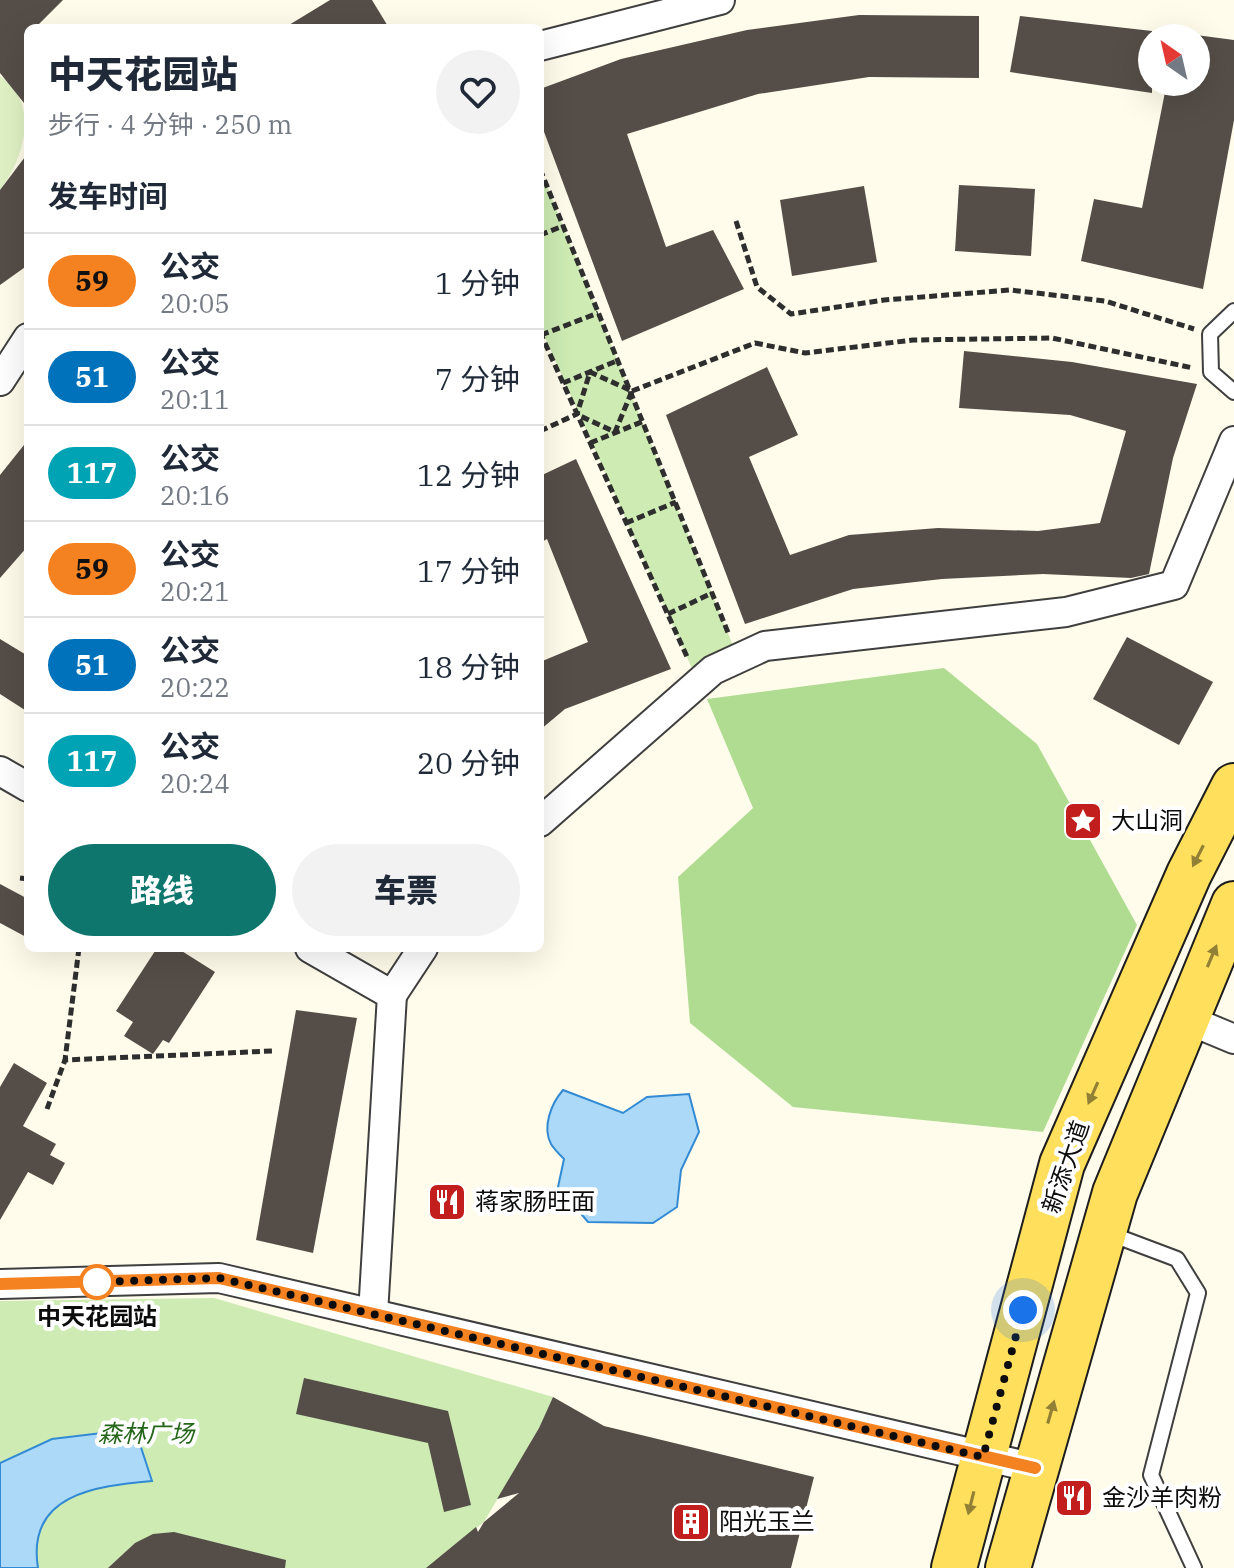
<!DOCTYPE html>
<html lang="zh">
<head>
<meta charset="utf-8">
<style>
  :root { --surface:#fff; --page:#f2f2f3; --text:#1f2937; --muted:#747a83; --line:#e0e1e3; --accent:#0f766e }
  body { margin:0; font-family:"IBM Plex Serif","Noto Sans SC",serif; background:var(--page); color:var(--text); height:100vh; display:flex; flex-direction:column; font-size:30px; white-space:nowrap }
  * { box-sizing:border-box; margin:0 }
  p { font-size:26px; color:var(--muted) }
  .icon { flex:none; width:44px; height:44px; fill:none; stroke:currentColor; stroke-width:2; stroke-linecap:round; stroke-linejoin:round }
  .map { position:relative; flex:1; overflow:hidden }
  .sheet { position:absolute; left:24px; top:24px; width:520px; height:928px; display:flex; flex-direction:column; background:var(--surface); border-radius:12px; box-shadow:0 8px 32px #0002 }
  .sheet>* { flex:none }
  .badge { padding:0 16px; border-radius:26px; font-size:28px; line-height:52px }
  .needle { width:52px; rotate:326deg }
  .buttons { position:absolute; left:1138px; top:24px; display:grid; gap:16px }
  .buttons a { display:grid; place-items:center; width:72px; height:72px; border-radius:50%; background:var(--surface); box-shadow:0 8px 32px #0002; font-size:40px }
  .you { position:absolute; width:40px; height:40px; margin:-20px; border:6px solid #fff; border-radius:50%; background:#1a73e8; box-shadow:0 0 0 12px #1a73e833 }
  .map>.badge { position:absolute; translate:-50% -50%; box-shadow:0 0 0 4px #fff }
  h2 { padding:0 24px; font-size:30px; line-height:72px }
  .round { display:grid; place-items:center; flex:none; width:84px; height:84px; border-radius:42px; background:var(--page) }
  .overview { display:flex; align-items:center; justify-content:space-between; height:136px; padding:0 24px }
  h1 { font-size:38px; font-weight:800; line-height:60px }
  .cta { display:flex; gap:16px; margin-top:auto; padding:16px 24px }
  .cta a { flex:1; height:92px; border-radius:48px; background:var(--accent); color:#fff; font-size:32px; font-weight:800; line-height:92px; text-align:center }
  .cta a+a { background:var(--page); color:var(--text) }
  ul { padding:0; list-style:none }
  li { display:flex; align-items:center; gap:24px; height:96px; padding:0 24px; border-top:2px solid var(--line) }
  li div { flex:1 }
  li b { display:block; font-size:30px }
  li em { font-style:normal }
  li .badge { min-width:88px; font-weight:700; text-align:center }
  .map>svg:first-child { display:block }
</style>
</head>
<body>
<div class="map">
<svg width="1234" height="1568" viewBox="0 0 1234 1568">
  <rect width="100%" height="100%" fill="#fffceb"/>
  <g fill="#cdebb3">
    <polygon points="540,169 738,658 698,682 540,326"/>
    <polygon points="214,1298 553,1397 539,1428 484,1522 427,1568 0,1568 0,1301"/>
  </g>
  <polygon fill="#b0dc92" points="944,668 1037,744 1137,925 1043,1132 793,1107 690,1023 678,877 753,808 707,699"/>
  <path fill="#e0f2c5" d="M0,76C41,104 24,158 0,190Z"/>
  <g fill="#add9f9" stroke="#318ad3" stroke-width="2">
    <path d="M563,1090L623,1113L647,1097L689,1094L699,1132L681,1170L677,1207L653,1223L588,1222L558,1187L564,1159C560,1155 554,1149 551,1144C542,1127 551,1104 563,1090Z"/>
    <path d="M135,1429L152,1481C96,1486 26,1494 38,1568H0V1463L52,1439Z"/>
  </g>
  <g fill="#554e48">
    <polygon points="0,0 63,0 35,28 28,28 28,108 0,73"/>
    <polygon points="330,0 372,0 389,28 284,28"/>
    <polygon points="859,15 979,16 979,78 869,77 758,94 627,134 666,247 713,230 744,289 622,341 540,121 540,89 621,59 747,30"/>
    <polygon points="1020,16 1152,31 1152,93 1010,72"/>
    <polygon points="1196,35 1234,40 1234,120 1203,289 1081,261 1094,199 1142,208 1167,82 1196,82"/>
    <polygon points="28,153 28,265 0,285 0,190"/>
    <polygon points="959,185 1035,189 1031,256 955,251"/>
    <polygon points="864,186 877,262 792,276 780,200"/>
    <polygon points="964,351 1072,362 1197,384 1173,458 1149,574 1131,578 1043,574 942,579 853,589 745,624 666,415 767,367 798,435 749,457 790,555 849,535 938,528 1038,531 1100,523 1126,431 1070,415 959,408"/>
    <polygon points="28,440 28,546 0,578 0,475"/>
    <polygon points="576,459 671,669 565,709 540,730 540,662 588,642 547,539 540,543 540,476"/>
    <polygon points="1127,637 1213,682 1179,745 1093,699"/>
    <polygon points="0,639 28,656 28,712 0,694"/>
    <polygon points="0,884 28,899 28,938 0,923"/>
    <polygon points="157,948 177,948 215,972 169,1043 163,1040 153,1054 124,1036 133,1022 116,1011"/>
    <polygon points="296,1010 357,1018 313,1253 256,1240"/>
    <polygon points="14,1063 47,1083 23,1126 56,1144 50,1155 65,1163 53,1185 28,1172 0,1220 0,1087"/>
    <polygon points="304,1378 448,1411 471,1505 444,1512 428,1443 296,1414"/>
    <polygon points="553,1397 604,1426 814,1477 791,1568 426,1568 476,1527 478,1532 484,1522 519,1493 497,1499 539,1428"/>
    <polygon points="174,1532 286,1560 285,1568 108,1568 135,1543 153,1534"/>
  </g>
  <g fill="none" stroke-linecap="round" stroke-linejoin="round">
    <g stroke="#3f3f3f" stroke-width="18">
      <g id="service">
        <polyline points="1234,311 1210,334 1211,372 1234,392"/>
        <polyline points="1108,1233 1177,1259 1198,1293 1151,1475 1194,1568"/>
      </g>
    </g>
    <g stroke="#3f3f3f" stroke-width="32">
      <g id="minor">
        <polyline points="540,46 720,0"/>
        <polyline points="0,381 28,338"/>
        <polyline points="0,771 28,787"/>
        <polyline points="540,822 713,670 765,646 1066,612 1174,585 1234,441"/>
        <polyline points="310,948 392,995 373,1314"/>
        <polyline points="392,995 423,948"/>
        <polyline points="1186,1019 1234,1039"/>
        <polyline points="0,1284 219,1278 1035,1468"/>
      </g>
    </g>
    <g stroke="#1d1d1d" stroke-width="48">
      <g id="primary">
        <polyline points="954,1568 1062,1164 1189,874 1234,786"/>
        <polyline points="1008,1568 1115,1193 1234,904"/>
      </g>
    </g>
    <g stroke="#2e2e2e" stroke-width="5" stroke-dasharray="8 4" stroke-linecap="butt">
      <polyline points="540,169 729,635"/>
      <polyline points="736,221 757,287 791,314 884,300 1010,290 1105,301 1194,329"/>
      <polyline points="540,235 563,226"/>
      <polyline points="540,332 688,659"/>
      <polyline points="541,335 598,313"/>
      <polyline points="563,383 619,360"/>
      <polyline points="632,391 755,343 805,353 913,340 1052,338 1193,368"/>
      <polyline points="540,431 577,414 590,372 632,391 615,432 578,415"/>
      <polyline points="590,443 644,421"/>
      <polyline points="626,523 676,502"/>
      <polyline points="668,614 712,593"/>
      <polyline points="20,878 28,879"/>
      <polyline points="79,948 65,1060 272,1051"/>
      <polyline points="47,1109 65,1060"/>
    </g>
    <use href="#service" stroke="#fff" stroke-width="14"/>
    <use href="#minor" stroke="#fff" stroke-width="28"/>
    <use href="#primary" stroke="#ffdf5b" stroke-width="44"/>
  </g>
  <defs><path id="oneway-solid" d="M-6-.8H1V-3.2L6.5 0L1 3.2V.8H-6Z" transform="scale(2)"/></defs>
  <g fill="#928037">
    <use href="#oneway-solid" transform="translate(1198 856) rotate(117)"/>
    <use href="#oneway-solid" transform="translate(1212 956) rotate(-67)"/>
    <use href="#oneway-solid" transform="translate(1093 1093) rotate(114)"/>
    <use href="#oneway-solid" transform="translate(1051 1412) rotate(-74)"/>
    <use href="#oneway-solid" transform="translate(971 1503) rotate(104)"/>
  </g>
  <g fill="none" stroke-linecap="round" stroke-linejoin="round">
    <g stroke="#fff" stroke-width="18">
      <polyline id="line" points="0,1284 219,1278 1035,1468"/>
    </g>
    <use href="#line" stroke="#f58220" stroke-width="12"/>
    <polyline stroke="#0c0c0c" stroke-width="8" stroke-dasharray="0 14.4" points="97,1282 94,1282 219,1278 983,1457 1023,1310"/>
  </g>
  <defs>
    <g id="sight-square" transform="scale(2)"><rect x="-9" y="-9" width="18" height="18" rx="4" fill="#c21e1e" stroke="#fff"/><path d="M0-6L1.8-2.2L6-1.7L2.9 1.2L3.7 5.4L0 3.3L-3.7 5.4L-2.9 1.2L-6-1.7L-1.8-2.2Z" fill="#fff"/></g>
    <g id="restaurant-square" transform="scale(2)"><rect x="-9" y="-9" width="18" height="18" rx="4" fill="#c21e1e" stroke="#fff"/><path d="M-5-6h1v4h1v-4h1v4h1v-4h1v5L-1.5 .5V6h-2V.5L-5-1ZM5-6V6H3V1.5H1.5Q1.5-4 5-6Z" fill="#fff"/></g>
    <g id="building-square" transform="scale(2)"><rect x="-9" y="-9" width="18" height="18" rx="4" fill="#c21e1e" stroke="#fff"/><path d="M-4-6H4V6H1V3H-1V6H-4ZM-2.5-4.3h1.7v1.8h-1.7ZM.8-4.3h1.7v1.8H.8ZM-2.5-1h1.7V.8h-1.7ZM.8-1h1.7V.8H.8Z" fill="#fff"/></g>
  </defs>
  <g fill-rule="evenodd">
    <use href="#sight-square" x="1083" y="821"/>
    <use href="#restaurant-square" x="447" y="1202"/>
    <use href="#restaurant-square" x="1074" y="1498"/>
    <use href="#building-square" x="691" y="1522"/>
  </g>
  <circle fill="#fff" stroke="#f58220" stroke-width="4" cx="97" cy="1282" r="16"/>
  <g text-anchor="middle" stroke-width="8" stroke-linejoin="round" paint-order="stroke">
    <g font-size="24" fill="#0c0c0c" stroke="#fff" text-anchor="start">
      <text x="1111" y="829">大山洞</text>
      <text x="475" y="1210">蒋家肠旺面</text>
      <text x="1102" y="1506">金沙羊肉粉</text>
      <text x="719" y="1530">阳光玉兰</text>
    </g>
    <g font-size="24" fill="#0c0c0c" stroke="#fff">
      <text transform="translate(1066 1167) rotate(-71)" y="8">新添大道</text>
    </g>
    <g font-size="24" font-weight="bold" fill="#0c0c0c" stroke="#fff">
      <text x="97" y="1325">中天花园站</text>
    </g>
    <g font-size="24" font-style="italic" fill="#26661a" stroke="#fff">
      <text x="146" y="1442">森林广场</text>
    </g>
  </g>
</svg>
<div class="buttons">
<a><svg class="needle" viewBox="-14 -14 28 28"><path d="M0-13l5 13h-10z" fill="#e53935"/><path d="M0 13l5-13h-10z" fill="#747a83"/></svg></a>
</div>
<div class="you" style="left:1023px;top:1310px"></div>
<section class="sheet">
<div class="overview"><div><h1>中天花园站</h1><p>步行 · 4 分钟 · 250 m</p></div><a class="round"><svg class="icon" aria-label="heart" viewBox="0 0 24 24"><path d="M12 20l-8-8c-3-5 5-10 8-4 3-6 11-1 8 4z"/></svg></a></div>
<h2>发车时间</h2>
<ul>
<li><span class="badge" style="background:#f58220;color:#111">59</span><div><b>公交</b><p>20:05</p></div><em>1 分钟</em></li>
<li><span class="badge" style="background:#0072bc;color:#fff">51</span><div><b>公交</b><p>20:11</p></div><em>7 分钟</em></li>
<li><span class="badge" style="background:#00a3b4;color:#fff">117</span><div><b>公交</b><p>20:16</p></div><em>12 分钟</em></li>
<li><span class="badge" style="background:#f58220;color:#111">59</span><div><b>公交</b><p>20:21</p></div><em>17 分钟</em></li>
<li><span class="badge" style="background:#0072bc;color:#fff">51</span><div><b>公交</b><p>20:22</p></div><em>18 分钟</em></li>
<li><span class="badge" style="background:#00a3b4;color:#fff">117</span><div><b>公交</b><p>20:24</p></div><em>20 分钟</em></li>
</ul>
<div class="cta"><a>路线</a><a>车票</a></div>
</section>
</div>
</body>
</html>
